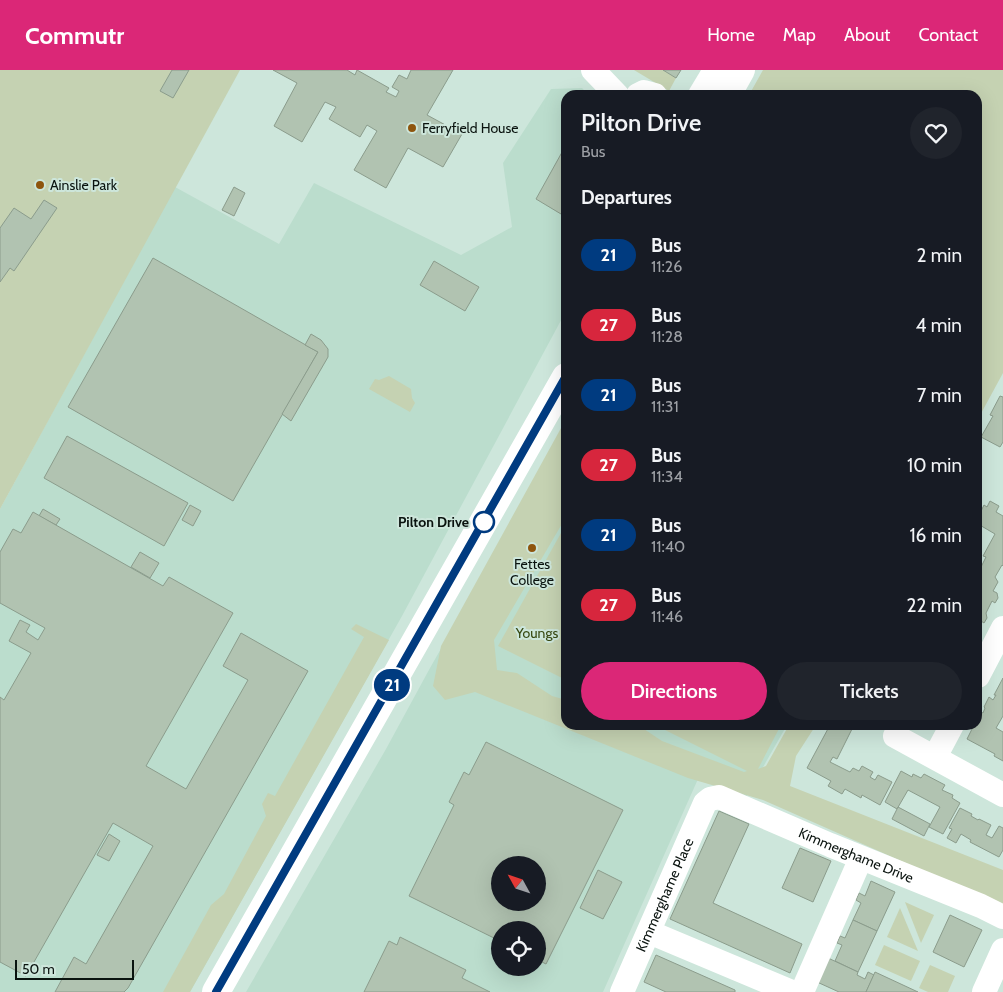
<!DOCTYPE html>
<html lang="en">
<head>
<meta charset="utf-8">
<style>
  :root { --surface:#171b24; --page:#20242c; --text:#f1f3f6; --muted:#9ea1a6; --accent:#db2777 }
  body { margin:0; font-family:Cabin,sans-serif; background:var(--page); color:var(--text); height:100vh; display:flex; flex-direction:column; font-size:19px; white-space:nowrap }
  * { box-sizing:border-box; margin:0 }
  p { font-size:16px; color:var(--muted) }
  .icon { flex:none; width:28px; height:28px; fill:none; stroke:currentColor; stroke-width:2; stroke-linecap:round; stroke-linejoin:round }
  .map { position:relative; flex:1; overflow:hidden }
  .side { position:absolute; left:561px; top:20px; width:421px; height:640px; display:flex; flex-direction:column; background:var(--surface); border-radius:15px; box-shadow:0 5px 20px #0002 }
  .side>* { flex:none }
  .badge { padding:0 10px; border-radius:16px; font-size:18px; line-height:32px }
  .needle { width:32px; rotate:310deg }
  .tools { position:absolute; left:491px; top:786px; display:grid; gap:10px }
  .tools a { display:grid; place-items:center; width:55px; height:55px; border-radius:50%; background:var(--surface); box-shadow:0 5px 20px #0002; font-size:25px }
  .scale { position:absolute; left:15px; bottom:12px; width:119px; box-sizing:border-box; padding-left:5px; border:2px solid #0a130f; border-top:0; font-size:14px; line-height:18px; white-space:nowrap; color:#0a130f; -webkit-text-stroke:4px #cde6db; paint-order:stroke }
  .map>.badge { position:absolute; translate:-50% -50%; box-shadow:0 0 0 2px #fff }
  h2 { padding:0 20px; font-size:19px; line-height:45px }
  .round { display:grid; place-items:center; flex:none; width:52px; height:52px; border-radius:26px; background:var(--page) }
  .headline { display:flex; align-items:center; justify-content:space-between; height:85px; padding:0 20px }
  h1 { font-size:24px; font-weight:600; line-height:38px }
  .primary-button { display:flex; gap:10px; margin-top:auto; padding:10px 20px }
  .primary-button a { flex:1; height:58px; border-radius:30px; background:var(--accent); color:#fff; font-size:20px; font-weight:600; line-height:58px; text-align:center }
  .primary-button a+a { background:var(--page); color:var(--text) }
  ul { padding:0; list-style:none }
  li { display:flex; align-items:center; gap:15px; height:70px; padding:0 20px }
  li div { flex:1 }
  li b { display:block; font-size:19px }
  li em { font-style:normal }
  li .badge { min-width:55px; font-weight:700; text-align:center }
  header { display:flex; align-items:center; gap:30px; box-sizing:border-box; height:70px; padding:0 25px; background:var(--accent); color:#fff }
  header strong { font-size:24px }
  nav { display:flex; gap:28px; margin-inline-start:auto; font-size:18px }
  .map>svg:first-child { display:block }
</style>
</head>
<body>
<header>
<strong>Commutr</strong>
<nav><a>Home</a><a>Map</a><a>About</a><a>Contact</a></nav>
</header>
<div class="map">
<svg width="1003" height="922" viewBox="0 0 1003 922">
  <rect width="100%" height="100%" fill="#cde6db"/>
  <g fill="#bbddcd" fill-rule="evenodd">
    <polygon points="582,18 589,25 566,25 566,241 402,546 190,922 0,922 0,439 175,117 279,174 314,113 461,185 512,157 503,93 551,19"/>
    <path d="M566,359V655H787L746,727L698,709L603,922H246L386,679L430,598ZM500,795H538V832H500ZM500,860H538V898H500Z"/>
  </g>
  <g fill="#c5d2b2">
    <polygon points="0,0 240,0 0,439"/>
    <polygon points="634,0 663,0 676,8 669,21"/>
    <polygon points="763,0 1003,0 1003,303 978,349 978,25 749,25"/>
    <polygon points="389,306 411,319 412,328 415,333 410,342 369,319 375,309 379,310"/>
    <polygon points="566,349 566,447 494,570 497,600 517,603 552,626 566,630 566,655 638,655 662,671 744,702 747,701 655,655 781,655 758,699 766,696 789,655 816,655 796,686 790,716 1003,800 1003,836 763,730 688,708 475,622 445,630 433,616 441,576"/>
    <polygon points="566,454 566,610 498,576"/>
    <polygon points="356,554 389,570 190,922 163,922 211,835 224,824 266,746 262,734 268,723 275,726 364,567 351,559"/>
    <polygon points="905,832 934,845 921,873"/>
    <polygon points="900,838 918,881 887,867"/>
    <polygon points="884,875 920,891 911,911 875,895"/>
    <polygon points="930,895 955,906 948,922 928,922 919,918"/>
  </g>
  <g fill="#b1c3b1" stroke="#8b9c8c" fill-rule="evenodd">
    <polygon points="172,0 189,0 173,28 160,21"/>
    <polygon points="273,0 347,0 355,5 357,0 389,18 386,22 396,27 399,21 392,17 399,5 407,9 411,0 453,0 427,45 462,64 443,97 408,78 386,118 354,100 377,61 367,55 360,67 329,49 336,37 325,32 302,72 274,56 297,13"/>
    <polygon points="663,0 681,0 676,8"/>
    <polygon points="566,75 566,147 536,129"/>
    <polygon points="234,117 245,123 234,146 222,140"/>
    <polygon points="44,130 57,138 14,201 10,198 0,212 0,158 14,138 31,149"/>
    <polygon points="153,188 318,282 233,431 68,337"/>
    <polygon points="434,191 479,217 465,241 420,215"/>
    <polygon points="311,264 321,270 328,279 328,287 291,351 282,344 318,282 305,275"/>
    <polygon points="1000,326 1003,327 1003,372 1000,377 981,367 993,346 990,345"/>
    <polygon points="67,366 188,433 164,476 44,408"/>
    <polygon points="990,431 999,436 996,442 1003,446 1003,496 1002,495 995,507 998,512 993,521 997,523 998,528 995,533 992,531 986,543 987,548 984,553 981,551 978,558 978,503 986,487 983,486 995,464 978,454 978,447 984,435 987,437"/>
    <polygon points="190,435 201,441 193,456 182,450"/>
    <polygon points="43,439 60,449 56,455 39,446"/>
    <polygon points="33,442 163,516 169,507 233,543 146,696 186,719 248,610 223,596 241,563 308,601 128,918 124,922 55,922 74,887 86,894 153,776 113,753 26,906 0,892 0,627 4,630 31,583 9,571 20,550 30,555 26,562 38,570 45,558 0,533 0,482 13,459 21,463"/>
    <polygon points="140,482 159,493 150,508 131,497"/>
    <polygon points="1003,608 1003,646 996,658 1003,662 1003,691 994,686 995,684 967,669 974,655 978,655 978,649 981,642 983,643 985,638 984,637 989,627 993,630 996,625 994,625"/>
    <polygon points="830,655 854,655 837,689 833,687 830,692 850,702 853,698 859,701 862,696 873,702 870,707 875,710 878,705 892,712 880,735 862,725 861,728 845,719 842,724 828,716 831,711 807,698"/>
    <path d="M486,672L623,740L546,894L538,890V860H500V871L409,826L454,735L449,732L464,702L469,705ZM500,795H538V832H500Z"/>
    <polygon points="901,701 912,707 913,704 921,708 924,704 945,715 942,720 953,725 952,728 960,733 943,764 929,757 940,737 908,720 897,739 885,732"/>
    <polygon points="898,737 930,754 924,766 892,749"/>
    <polygon points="960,738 972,744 971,746 978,750 979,749 991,755 986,765 992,768 999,756 1003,758 1003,780 999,787 970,772 971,770 961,764 956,773 947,768 952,759 949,758"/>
    <polygon points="719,741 749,754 713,833 802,874 790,903 670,849"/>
    <polygon points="109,764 120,771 109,791 97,785"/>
    <polygon points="800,778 831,791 813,832 782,818"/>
    <polygon points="598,800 622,812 603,849 580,838"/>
    <polygon points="871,811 895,822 877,861 853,850 861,833 856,830 859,823 865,826"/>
    <polygon points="950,845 982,860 964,897 933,882"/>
    <polygon points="853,850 877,861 858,902 835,891 842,875 837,873 840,866 845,868"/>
    <polygon points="400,867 466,900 462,908 490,922 364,922 389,871 397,875"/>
    <polygon points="656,885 735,920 735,922 666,922 644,912"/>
    <polygon points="828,888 858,902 857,905 865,909 868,902 874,905 866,922 839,922 817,912"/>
    <polygon points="875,902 918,922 866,922"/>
  </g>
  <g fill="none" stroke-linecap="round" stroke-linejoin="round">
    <g stroke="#fff" stroke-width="24">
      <polyline points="593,0 617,25"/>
      <polyline points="638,25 644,22 655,25"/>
      <polyline points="700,25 715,0"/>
      <polyline points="978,606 1003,558"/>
      <polyline points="895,666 1003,725"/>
      <polyline points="935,687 952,655"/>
      <polyline points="649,862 792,922"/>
      <path id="s1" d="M622,922L705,733L710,729L719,727L830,775L981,836L1003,847"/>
      <polyline points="802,922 861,788"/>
      <polyline points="984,922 1003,880"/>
    </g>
    <g stroke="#fff" stroke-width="28">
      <polyline points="727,25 741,0"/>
      <polyline points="216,922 566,307"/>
    </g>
  </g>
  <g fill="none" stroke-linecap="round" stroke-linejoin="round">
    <g stroke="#fff" stroke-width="11">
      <polyline id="line" points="216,922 566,306"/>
    </g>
    <use href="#line" stroke="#003b80" stroke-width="8"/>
  </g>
  <g fill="#8e550e" stroke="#cde6db" stroke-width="2">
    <circle cx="412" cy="58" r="5"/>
    <circle cx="40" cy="115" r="5"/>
    <circle cx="532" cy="478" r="5"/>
  </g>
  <circle fill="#fff" stroke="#003b80" stroke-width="2.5" cx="484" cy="452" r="10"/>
  <g text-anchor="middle" stroke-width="4" stroke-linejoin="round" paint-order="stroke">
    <g font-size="14" fill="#0a130f" stroke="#cde6db" text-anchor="start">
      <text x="422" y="63">Ferryfield House</text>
      <text x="50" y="120">Ainslie Park</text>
      <text x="532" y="499" text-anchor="middle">Fettes<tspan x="532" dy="16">College</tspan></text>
    </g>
    <g font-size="14" font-weight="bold" fill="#0a130f" stroke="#cde6db" text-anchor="end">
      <text x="469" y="457">Pilton Drive</text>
    </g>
    <g font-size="14" fill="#384a13" stroke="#cde6db">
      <text x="537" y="568">Youngs</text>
    </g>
    <g font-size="14" fill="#0a130f" stroke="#cde6db">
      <text dy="5" stroke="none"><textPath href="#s1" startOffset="371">Kimmerghame Drive</textPath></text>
      <text dy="5" stroke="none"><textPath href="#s1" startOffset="106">Kimmerghame Place</textPath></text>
    </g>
  </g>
</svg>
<div class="tools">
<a><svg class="needle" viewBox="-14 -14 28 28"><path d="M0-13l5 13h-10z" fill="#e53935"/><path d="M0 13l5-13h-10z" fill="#9ea1a6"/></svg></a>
<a><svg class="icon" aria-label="locate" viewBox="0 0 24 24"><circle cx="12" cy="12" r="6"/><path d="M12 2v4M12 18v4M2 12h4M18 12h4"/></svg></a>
</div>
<div class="scale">50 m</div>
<b class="badge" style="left:392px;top:615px;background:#003b80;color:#fff">21</b>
<section class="side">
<div class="headline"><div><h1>Pilton Drive</h1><p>Bus</p></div><a class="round"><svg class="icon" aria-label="heart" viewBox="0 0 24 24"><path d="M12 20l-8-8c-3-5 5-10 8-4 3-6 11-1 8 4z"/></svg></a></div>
<h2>Departures</h2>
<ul>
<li><span class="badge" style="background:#003b80;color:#fff">21</span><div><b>Bus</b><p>11:26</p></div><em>2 min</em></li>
<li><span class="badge" style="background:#d7263d;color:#fff">27</span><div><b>Bus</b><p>11:28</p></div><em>4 min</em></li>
<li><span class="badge" style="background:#003b80;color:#fff">21</span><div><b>Bus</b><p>11:31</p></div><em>7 min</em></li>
<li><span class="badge" style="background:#d7263d;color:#fff">27</span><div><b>Bus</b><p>11:34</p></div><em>10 min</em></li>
<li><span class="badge" style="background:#003b80;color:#fff">21</span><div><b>Bus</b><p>11:40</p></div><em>16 min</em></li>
<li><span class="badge" style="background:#d7263d;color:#fff">27</span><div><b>Bus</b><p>11:46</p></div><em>22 min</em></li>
</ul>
<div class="primary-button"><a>Directions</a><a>Tickets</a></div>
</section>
</div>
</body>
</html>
